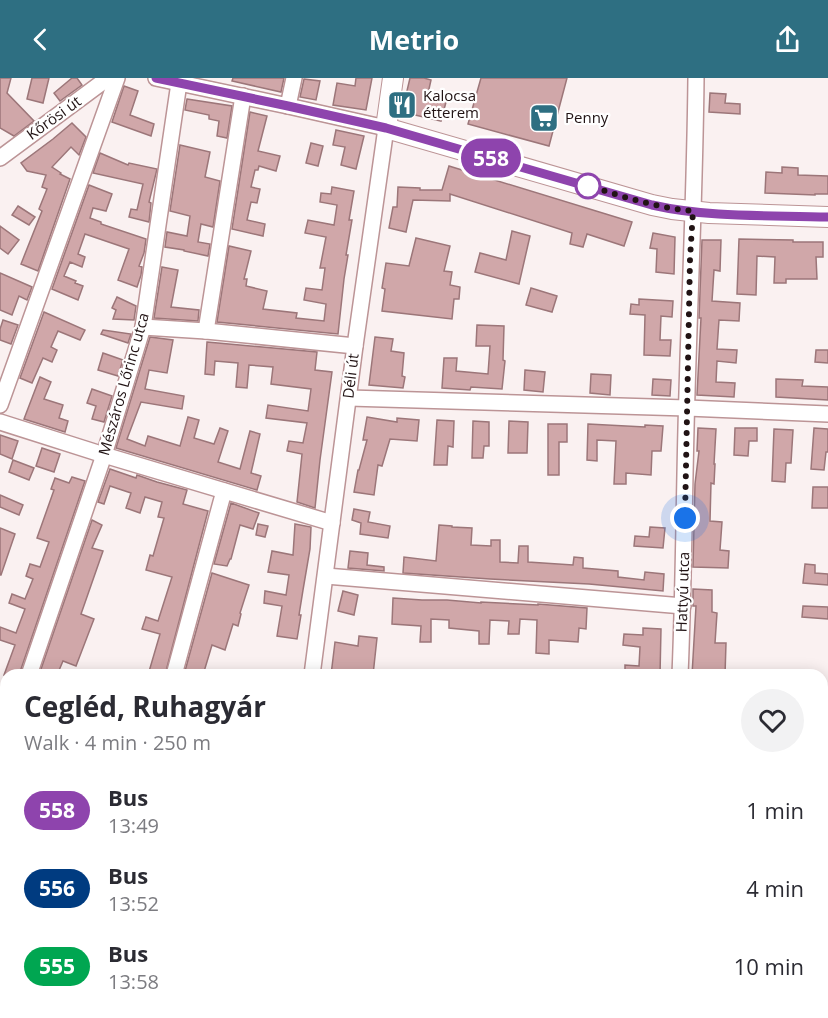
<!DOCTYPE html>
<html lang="en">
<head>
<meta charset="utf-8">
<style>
  :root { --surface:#fff; --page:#f2f2f3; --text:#2b2b33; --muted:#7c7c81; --accent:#2e6f82 }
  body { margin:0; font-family:"Open Sans",sans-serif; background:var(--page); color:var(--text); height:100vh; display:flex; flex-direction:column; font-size:22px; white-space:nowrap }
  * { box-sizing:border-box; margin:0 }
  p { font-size:20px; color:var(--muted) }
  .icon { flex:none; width:33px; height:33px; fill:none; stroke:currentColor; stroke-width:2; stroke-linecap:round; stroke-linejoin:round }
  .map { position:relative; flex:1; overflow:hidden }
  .sheet { position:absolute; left:0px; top:591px; width:828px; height:350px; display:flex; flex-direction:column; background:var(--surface); border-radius:18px 18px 0 0; box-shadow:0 3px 15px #0003 }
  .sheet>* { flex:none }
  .badge { padding:0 12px; border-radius:20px; font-size:21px; line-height:39px }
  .you { position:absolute; width:30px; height:30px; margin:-15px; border:4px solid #fff; border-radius:50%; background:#1a73e8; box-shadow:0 0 0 9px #1a73e833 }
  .map>.badge { position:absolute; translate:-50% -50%; box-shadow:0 0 0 3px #fff }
  .round { display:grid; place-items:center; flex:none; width:63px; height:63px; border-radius:32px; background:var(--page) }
  .headline { display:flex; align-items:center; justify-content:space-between; height:102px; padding:0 24px }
  h1 { font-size:28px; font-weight:700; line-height:45px }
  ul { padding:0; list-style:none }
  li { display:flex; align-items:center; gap:18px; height:78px; padding:0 24px }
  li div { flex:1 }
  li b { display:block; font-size:22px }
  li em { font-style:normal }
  li .badge { min-width:66px; font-weight:700; text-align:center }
  header { display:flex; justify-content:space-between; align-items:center; height:78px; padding:0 24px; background:var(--accent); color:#fff; font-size:27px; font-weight:700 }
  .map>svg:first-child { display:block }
</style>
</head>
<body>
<header><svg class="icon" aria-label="back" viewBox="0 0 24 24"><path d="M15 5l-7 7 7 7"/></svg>Metrio<svg class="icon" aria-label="share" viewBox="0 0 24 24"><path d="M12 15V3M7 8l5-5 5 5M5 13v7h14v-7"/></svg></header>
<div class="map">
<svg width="828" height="940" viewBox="0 0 828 940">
  <rect width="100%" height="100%" fill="#faf1f1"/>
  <g fill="#d0a7a9" stroke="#9c7679" stroke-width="1.5">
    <polygon points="0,0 11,0 7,15 34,43 14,58 0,50"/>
    <polygon points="32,0 49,0 43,25 27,21"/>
    <polygon points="72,0 77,0 82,7 60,23 54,15"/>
    <polygon points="233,0 284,0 281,14 232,3"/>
    <polygon points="356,0 372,0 366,32 333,27 337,5 355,8"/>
    <polygon points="410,0 424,0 431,2 427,20 446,24 441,43 402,34"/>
    <polygon points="481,0 567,0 549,68 468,46"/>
    <polygon points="304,1 320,3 316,22 300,19"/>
    <polygon points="124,8 138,13 130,37 154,46 151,58 112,44"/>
    <polygon points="710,15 726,16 725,25 740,26 740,36 709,34"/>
    <polygon points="187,21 232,28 227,60 217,58 219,43 209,41 209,37 185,32"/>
    <polygon points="250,34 267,38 258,73 280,78 276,93 259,88 258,92 255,92 251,109 260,111 257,125 251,124 247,142 265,146 263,158 232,151"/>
    <polygon points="72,45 86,59 79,77 71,69 52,89 61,95 60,96 70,101 38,193 21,186 42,133 39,131 47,111 42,109 46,97 27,93 21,85 53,61"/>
    <polygon points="336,52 364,58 356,91 341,87 345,69 333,67"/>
    <polygon points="311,65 323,68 318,88 306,85"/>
    <polygon points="180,67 210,74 205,99 220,103 213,149 201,146 198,164 210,166 208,178 184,173 184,172 165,169 167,154 187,158 190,138 170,133"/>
    <polygon points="100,75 128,87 129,85 157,91 149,124 151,125 149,144 129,139 131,131 137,132 143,106 93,95"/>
    <polygon points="449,88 632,144 624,168 587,156 583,169 570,166 572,155 450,116 450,123 413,122 406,154 389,150 393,129 397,129 398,109 420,110 420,112 442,112"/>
    <polygon points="782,89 798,90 798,97 828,98 828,116 815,116 815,117 765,115 766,94 782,95"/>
    <polygon points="89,107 112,116 106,133 93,130 90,140 101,144 101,146 146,161 144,175 139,188 142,189 141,197 137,209 118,202 129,171 85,156 78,176 85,179 82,189 70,184 64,198 76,203 75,205 83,208 78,222 52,211"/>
    <polygon points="332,109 354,113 349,142 352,142 346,177 348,177 344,201 338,256 217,244 229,168 251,173 244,201 247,201 246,208 267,213 263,231 297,235 296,240 324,243 326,226 304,222 306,210 322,212 325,190 320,190 326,159 305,155 308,142 334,147 337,127 320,124 321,115 331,116"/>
    <polygon points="18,128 35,139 29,147 12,137"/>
    <polygon points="0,148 19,162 8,176 0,170"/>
    <polygon points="512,153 530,158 519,206 475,194 480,175 506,182"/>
    <polygon points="653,155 675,159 674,196 656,194 657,171 650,170"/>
    <polygon points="416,160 450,168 444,193 452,194 450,207 460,209 459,221 454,221 452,241 382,233 385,211 382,210 386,185 409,188"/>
    <polygon points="739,161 793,162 793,164 823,164 823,179 816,179 817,201 786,201 786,205 774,205 775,179 757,178 756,217 737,216"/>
    <polygon points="702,162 721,162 720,193 714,192 712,223 740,225 739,243 719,242 717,271 737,272 736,285 717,283 716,304 735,305 734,319 697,317 701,240 699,240"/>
    <polygon points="162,189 178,192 171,229 199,232 198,243 154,240"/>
    <polygon points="0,195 32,209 27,222 19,218 12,237 0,232"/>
    <polygon points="531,210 557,218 552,234 526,227"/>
    <polygon points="117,219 136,228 134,242 113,241 116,232 112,230"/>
    <polygon points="639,221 673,223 672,239 661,238 660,262 671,262 670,278 644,277 645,237 630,236 631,226 639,227"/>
    <polygon points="44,234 85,252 80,262 58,253 51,269 57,272 52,284 43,280 32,305 20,300"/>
    <polygon points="3,242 18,247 11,266 0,262 0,251"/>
    <polygon points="477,247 504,248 503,282 505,283 502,311 471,309 470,312 442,310 444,280 457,280 456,293 488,296 490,268 476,268"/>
    <polygon points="103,252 131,256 128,265 101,256"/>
    <polygon points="150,259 173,262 167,295 149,292 145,311 184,318 182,331 141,324 127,361 145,368 148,358 180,368 188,339 199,342 194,360 214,366 220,350 228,353 218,384 240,391 250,353 260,356 251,395 261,398 257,412 116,370"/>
    <polygon points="375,259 393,261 391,273 404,275 402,298 405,299 403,310 369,307"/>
    <polygon points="207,264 317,274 315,292 332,294 320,382 315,430 297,424 302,376 287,373 289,363 303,365 307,345 266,340 268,327 308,333 311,311 271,306 273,289 249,287 247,310 236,309 238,285 215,283 214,297 205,296"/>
    <polygon points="816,272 828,272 828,285 815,284"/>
    <polygon points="103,275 123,282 118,298 98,292"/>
    <polygon points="525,292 545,294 543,314 524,312"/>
    <polygon points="591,296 611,297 610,317 590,315"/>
    <polygon points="40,299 51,304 44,321 63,327 59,340 68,343 65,354 24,341"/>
    <polygon points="653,301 671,302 670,318 652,317"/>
    <polygon points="776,301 803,302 802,308 828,309 828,322 776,319"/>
    <polygon points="92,311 112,318 104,344 92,341 96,328 87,325"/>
    <polygon points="367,339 397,344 397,340 419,342 417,363 390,361 382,388 378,387 374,417 354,414 358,392 359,392 367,362 363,362"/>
    <polygon points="437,342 454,343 453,369 448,368 447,387 434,387"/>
    <polygon points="473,343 489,344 489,368 484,368 483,380 472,380"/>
    <polygon points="509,343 528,344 527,375 508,375"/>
    <polygon points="548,346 567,346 567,364 559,364 559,397 548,397"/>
    <polygon points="588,346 645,349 645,347 663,348 661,373 652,373 651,397 626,395 626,406 614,406 616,363 597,362 597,383 587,382"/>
    <polygon points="698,350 716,351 714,386 715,386 714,406 711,405 710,443 722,444 720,472 729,473 728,490 693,489 695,406 699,373 697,373"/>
    <polygon points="735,350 757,350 757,363 749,363 748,378 734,377"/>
    <polygon points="814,350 828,351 828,374 826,374 824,392 811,391"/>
    <polygon points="774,351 793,352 791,385 786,385 785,404 772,403"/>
    <polygon points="0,357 18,363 12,381 0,376"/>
    <polygon points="42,370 60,376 54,394 36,388"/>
    <polygon points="13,382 34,390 29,402 9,394"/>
    <polygon points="110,391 136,400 137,397 157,404 187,412 183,426 208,433 165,597 148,597 160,556 142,551 146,539 158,543 172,499 146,492 150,477 153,478 164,440 158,439 162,424 145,419 140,435 126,430 131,415 110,408 104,426 98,424"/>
    <polygon points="72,399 85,403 19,597 4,597 15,567 0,562 0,549 16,555 25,531 9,525 12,516 25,521 33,501 26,498 30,486 40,489 49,464 37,460 54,412 51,411 55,400 69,405"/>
    <polygon points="813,409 828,409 828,430 812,430"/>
    <polygon points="0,417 23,427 19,437 0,429"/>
    <polygon points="231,425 259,435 253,451 240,447 231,481 230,481 227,488 214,486"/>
    <polygon points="354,431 370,434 368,444 390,448 388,460 360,456 361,445 352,442"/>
    <polygon points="92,442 102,447 92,470 103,473 81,536 94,541 76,588 63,583 57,597 39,597"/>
    <polygon points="258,446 268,448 265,459 256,457"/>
    <polygon points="295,446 311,449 310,471 303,512 299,537 301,537 297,561 277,558 282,528 264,525 265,513 286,517 289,497 268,494 272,473 293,477"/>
    <polygon points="439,447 452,448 452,449 472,450 471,467 491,468 491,462 500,462 500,484 518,485 519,468 528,468 528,484 573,487 574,479 583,480 583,490 618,493 618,499 644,502 645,494 664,496 663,513 589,506 490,501 403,495 404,479 436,483"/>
    <polygon points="650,449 665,450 663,470 634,468 635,458 649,459"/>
    <polygon points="0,450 15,456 1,497 0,497"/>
    <polygon points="350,473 368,475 367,487 384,489 384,493 348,490"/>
    <polygon points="805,486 815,487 815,495 828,496 828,507 803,505"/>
    <polygon points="212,495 249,507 240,535 241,536 238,548 233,546 225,572 212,567 203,597 199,597 185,593"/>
    <polygon points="693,511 712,512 712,534 717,535 715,565 726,565 725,597 692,597 696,528 693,528"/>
    <polygon points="343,513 358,517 354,537 338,533"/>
    <polygon points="393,520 422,522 447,522 481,525 481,524 538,527 538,526 587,530 586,551 579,550 578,564 549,562 549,576 536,575 537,542 520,541 519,556 508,556 509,543 490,542 489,566 479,566 479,553 449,550 449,542 431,541 431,564 420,564 421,548 392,546"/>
    <polygon points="803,528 828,529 828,541 802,539"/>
    <polygon points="643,550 661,551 660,597 625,597 625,587 639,588 640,569 623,567 624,556 643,557"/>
    <polygon points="359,558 377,560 373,597 331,597 335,564 358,568"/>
  </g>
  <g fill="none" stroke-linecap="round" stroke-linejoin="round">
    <g stroke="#bc9496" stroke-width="18">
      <g id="minor">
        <polyline points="156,0 288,28 386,50 355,268 312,597"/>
        <polyline points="288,28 294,0"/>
        <polyline points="0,80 108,0"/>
        <polyline points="143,249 206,253 355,268"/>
        <polyline points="206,253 243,18"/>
        <polyline points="349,320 687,330 828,336"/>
        <polyline points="0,327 117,0"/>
        <polyline points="0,344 104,377 332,445"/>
        <polyline points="326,498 683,528"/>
        <polyline points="29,597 104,377 143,249 179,5"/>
        <polyline points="174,597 224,413"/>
        <path d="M680,597C684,503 684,409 687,314C690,210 695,105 696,0"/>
        <polyline points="0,625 6,627"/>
        <polyline points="822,748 828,748"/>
        <polyline points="0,777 6,779"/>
        <polyline points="420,934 439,940"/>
        <polyline points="266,940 266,934"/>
        <polyline points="526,940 527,934"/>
        <polyline points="735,940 736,934"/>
      </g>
    </g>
    <g stroke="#bc9496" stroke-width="22">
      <polyline id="major" points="393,0 386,50 652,127 672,131 709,135 828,139"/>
    </g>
    <use href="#minor" stroke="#fff" stroke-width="15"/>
    <use href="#major" stroke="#fff" stroke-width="20"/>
  </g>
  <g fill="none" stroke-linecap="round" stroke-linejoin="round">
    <g stroke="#fff" stroke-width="14">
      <path id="line" d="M156,0L288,28L386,50L652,127C709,140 770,137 828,139"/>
    </g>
    <use href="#line" stroke="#8e44ad" stroke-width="9"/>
    <path stroke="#211314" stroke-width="6" stroke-dasharray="0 10.8" d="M588,108L586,107C621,118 656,130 693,133L690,181L685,440"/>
  </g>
  <defs>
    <g id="restaurant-square" transform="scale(1.5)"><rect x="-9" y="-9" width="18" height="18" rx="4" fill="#2e6f82" stroke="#fff"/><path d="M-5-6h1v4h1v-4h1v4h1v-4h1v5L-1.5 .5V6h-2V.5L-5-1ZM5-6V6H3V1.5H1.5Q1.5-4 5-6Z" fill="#fff"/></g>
    <g id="supermarket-square" transform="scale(1.5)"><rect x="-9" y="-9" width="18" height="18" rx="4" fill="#2e6f82" stroke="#fff"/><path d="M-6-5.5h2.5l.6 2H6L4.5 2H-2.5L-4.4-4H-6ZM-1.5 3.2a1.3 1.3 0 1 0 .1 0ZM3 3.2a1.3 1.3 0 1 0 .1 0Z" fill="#fff"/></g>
  </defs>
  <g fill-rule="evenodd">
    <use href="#restaurant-square" x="402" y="27"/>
    <use href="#supermarket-square" x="544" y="40"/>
  </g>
  <circle fill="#fff" stroke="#8e44ad" stroke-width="3" cx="588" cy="108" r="12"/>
  <g text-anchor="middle" stroke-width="4.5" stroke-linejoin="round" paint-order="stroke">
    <g font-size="15" fill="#211314" stroke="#fff" text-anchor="start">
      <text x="423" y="23">Kalocsa<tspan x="423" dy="17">étterem</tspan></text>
      <text x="565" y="45">Penny</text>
    </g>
    <g font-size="15" fill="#211314" stroke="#fff">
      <text transform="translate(54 40) rotate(-36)" y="5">Kőrösi út</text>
      <text transform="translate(351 298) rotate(-83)" y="5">Déli út</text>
      <text transform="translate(124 306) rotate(-74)" y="5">Mészáros Lőrinc utca</text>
      <text transform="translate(683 514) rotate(-88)" y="5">Hattyú utca</text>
    </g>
  </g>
</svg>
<div class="you" style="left:685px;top:440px"></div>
<b class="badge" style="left:491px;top:80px;background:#8e44ad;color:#fff">558</b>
<section class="sheet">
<div class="headline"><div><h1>Cegléd, Ruhagyár</h1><p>Walk · 4 min · 250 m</p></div><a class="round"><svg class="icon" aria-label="heart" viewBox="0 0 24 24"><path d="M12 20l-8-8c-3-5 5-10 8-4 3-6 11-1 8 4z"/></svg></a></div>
<ul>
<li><span class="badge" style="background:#8e44ad;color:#fff">558</span><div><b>Bus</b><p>13:49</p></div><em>1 min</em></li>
<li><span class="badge" style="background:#003b80;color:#fff">556</span><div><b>Bus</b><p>13:52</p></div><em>4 min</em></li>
<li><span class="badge" style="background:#00a651;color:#fff">555</span><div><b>Bus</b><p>13:58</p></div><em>10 min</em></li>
</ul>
</section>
</div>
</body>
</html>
